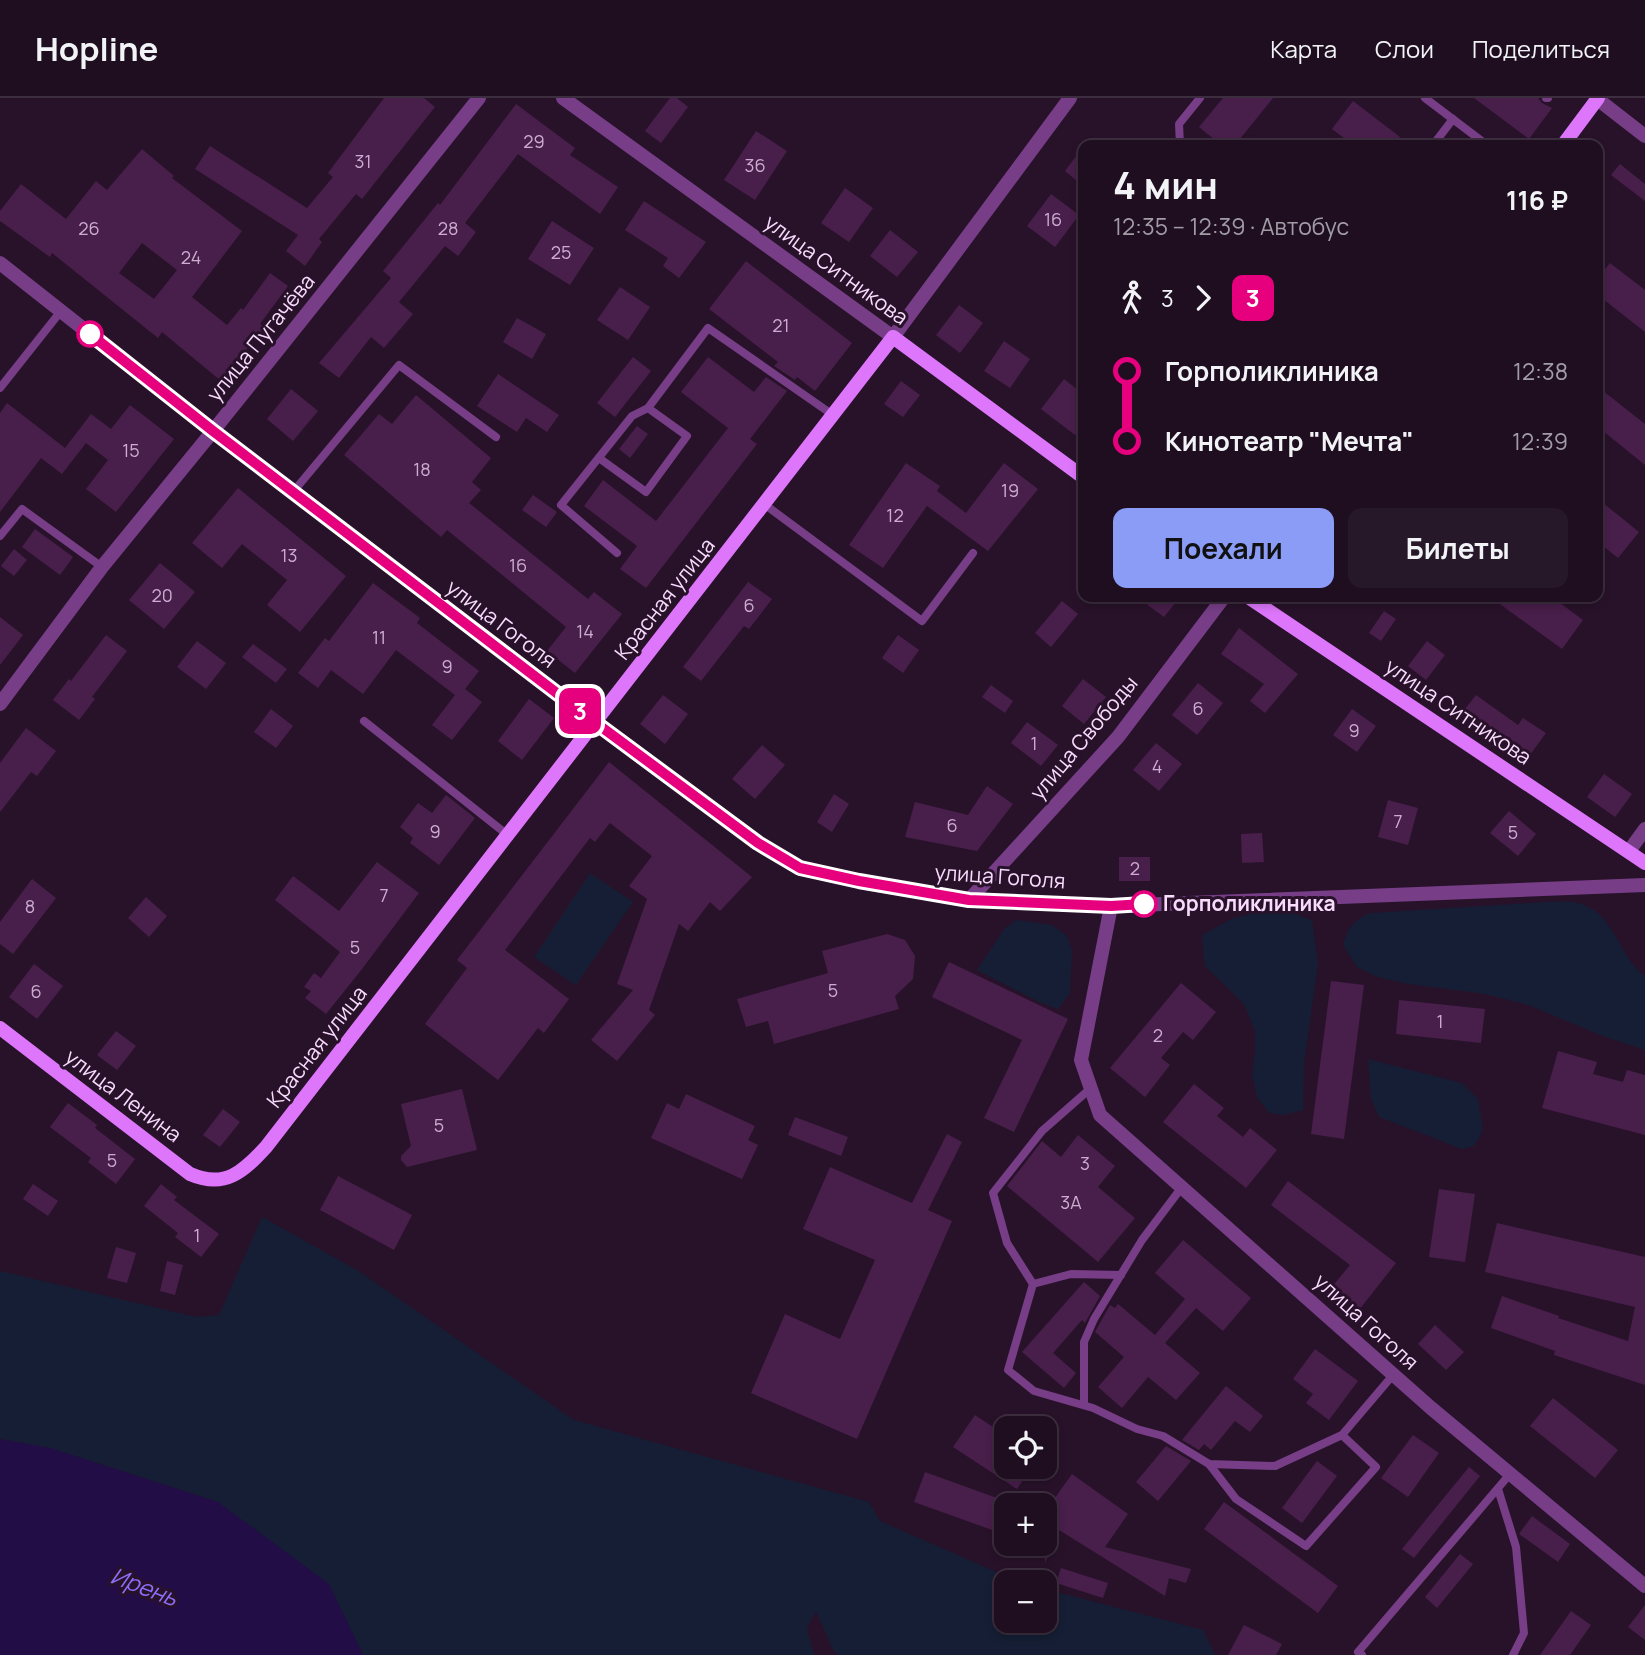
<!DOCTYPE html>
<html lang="ru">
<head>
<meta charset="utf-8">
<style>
  :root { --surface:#1e0e20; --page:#261729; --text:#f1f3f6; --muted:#a19ca5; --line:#3c2e3e; --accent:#8b9cf6 }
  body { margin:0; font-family:Manrope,sans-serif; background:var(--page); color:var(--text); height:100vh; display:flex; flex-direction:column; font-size:26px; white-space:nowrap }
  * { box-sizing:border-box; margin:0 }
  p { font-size:23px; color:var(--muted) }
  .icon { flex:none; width:38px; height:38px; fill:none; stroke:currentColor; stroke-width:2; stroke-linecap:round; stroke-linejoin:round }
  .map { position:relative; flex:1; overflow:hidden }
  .side { position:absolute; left:1078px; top:42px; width:525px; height:462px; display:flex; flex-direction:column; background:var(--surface); border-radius:14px; box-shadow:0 4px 10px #0003,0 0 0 2px var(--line) }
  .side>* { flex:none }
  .badge { padding:0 14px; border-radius:10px; font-size:24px; line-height:46px }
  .fabs { position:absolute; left:994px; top:1318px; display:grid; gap:14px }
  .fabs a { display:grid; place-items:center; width:63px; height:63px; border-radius:14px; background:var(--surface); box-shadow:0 4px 10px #0003,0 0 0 2px var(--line); font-size:35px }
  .map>.badge { position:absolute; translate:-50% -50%; box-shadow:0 0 0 4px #fff }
  .legs { display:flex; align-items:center; gap:10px; height:77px; padding:0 35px; font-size:23px }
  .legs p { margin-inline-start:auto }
  .headline { display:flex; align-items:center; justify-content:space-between; height:119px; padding:0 35px }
  h1 { font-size:38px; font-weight:700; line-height:52px }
  .button { display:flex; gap:14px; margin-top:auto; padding:14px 35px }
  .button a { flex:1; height:80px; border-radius:14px; background:var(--accent); color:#111; font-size:28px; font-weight:700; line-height:80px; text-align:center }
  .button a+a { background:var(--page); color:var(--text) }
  ul { padding:0 35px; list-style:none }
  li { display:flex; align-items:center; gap:24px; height:70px; font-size:26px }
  li i { display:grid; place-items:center; width:10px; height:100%; margin:0 9px; background:currentColor }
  li i::after { content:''; width:18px; height:18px; margin:-9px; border:5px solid; border-radius:50%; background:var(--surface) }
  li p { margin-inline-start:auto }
  li:first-child i { background:linear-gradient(#0000 50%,currentColor 0) }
  li:last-child i { background:linear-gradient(currentColor 50%,#0000 0) }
  header { display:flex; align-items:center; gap:42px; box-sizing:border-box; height:98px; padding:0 35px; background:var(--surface); border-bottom:2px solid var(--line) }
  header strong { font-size:33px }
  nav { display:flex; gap:38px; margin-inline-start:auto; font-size:24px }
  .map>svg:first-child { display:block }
</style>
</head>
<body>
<header>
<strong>Hopline</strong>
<nav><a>Карта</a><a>Слои</a><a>Поделиться</a></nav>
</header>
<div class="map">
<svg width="1645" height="1557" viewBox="0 0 1645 1557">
  <rect width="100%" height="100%" fill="#28122a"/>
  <g fill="#151e34">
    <polygon points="590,775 633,804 576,887 534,859"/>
    <path d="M1548,804C1558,804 1572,802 1581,806C1615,816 1619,860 1645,878V952L1603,938L1528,907L1485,896L1408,886L1377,879L1357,869L1343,847C1349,829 1353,822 1371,815Z"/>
    <polygon points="1278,810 1312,822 1318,865 1304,966 1303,1012 1283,1017 1269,1015 1257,999 1252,976 1255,955 1255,933 1244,906 1205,868 1202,837 1233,820"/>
    <polygon points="1017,822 1052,827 1066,837 1072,852 1070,895 1058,911 1041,905 977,872 1005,830"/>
    <polygon points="1368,961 1462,985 1478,1001 1483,1032 1474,1048 1462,1051 1379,1019 1371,1001"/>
    <polygon points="262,1119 357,1172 574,1322 869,1404 880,1423 1019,1484 1006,1484 1006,1522 1045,1522 1045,1491 1203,1532 1215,1557 840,1557 834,1554 816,1513 807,1530 814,1557 363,1557 361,1551 218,1404 50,1350 0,1341 0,1173 196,1219 219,1217"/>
  </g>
  <polygon fill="#230d47" points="0,1341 50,1350 218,1404 329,1486 363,1557 0,1557"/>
  <g fill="#481e4a" fill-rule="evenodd">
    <polygon points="384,0 424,0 435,9 362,101 356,96 319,141 322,144 305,168 286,153 298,137 195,71 210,48 307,110 333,79 328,75"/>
    <polygon points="670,0 677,0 688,9 661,45 645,33"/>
    <polygon points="1223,0 1273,0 1235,47 1221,47 1199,29"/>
    <polygon points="1474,0 1538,0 1542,5 1552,10 1529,41"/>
    <polygon points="1353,3 1400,39 1394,47 1353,47 1332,31"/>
    <polygon points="516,6 575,50 570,57 618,89 600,116 518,56 465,125 476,134 458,158 445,148 399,204 413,216 384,250 371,239 339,280 319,265 391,180 383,173 438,105 440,107"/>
    <polygon points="756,33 787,53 755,102 724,82"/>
    <polygon points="1083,49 1083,88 1065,73"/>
    <path d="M142,51L174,78L172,80L242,133L192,199L227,227L241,210L243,212L270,175L288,188L260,226L265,229L221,283L162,234L158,240L52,155L50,159L0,123V113L21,86L66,121L96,83L107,92ZM142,145L177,172L154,201L119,175Z"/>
    <polygon points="1620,66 1645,86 1645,103 1611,77"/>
    <polygon points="845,90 873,110 849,144 821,125"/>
    <polygon points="1051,96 1079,117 1055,149 1027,128"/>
    <polygon points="644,103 706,144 679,180 663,168 668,160 625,132"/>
    <polygon points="552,123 594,150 570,187 528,161"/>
    <polygon points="890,132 918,154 897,179 870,158"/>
    <polygon points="746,163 852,245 815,293 797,279 795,282 774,268 778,264 709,211"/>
    <polygon points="1610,165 1645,192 1645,234 1598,197 1598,180"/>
    <polygon points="620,189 650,209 628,242 597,222"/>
    <polygon points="959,207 983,225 960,255 936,237"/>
    <polygon points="517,220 546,236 532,261 503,244"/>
    <polygon points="1004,243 1030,261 1010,290 984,273"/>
    <polygon points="633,259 651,273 615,319 597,305"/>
    <polygon points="708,259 754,294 766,279 787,293 750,341 757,346 646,490 620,471 637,448 584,408 603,382 656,423 728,330 681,294"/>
    <polygon points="498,276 559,317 547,334 526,320 517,334 477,308"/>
    <polygon points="1064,281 1083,296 1083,327 1075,337 1041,311"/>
    <polygon points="901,283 920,297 903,319 884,306"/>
    <polygon points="1598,289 1645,326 1645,367 1598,329"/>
    <polygon points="291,291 318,313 293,343 267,321"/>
    <polygon points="416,297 491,360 472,384 481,392 469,405 588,501 594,494 622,516 575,575 547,553 566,529 447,432 441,439 344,357 379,316 392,326"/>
    <polygon points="7,305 65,350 91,316 111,331 130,307 174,341 116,414 86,391 108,362 86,345 62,376 41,360 0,414 0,315"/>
    <polygon points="637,328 648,336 630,360 619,351"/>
    <polygon points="906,365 940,388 937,393 966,415 1004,365 1038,391 988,453 927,408 883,470 849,447"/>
    <polygon points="238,390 346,478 300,534 267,507 287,482 242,446 222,470 192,445"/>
    <polygon points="533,397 557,414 546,429 522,412"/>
    <polygon points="1598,401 1639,434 1618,460 1598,444"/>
    <polygon points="35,431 73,459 60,477 22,449"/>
    <polygon points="14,451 27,462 14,478 1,468"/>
    <polygon points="160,465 195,494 164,531 129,502"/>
    <polygon points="748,484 772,501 749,531 744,528 701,583 683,569"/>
    <polygon points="373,485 420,520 417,525 479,573 465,591 482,604 452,642 432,627 455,597 396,552 363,596 331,572 318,590 298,575 325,540 329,543"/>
    <polygon points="1137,499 1180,499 1164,519"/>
    <polygon points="1490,499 1552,499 1583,522 1562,551"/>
    <polygon points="1062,503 1078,516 1051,549 1035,535"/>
    <polygon points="1384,513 1396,521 1381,543 1369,535"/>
    <polygon points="0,519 23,537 0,567"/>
    <polygon points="1239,530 1298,576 1265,615 1250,603 1264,586 1221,556"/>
    <polygon points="106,537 127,553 92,599 95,601 79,622 53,602 69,581 71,583"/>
    <polygon points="898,537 919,552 903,575 882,560"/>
    <polygon points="197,543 226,565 206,591 177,569"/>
    <polygon points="1427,543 1445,557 1426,582 1408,568"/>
    <polygon points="253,546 287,571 276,585 242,559"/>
    <polygon points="1083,581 1106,599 1084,626 1062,608"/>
    <polygon points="1198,585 1223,605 1197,637 1172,617"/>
    <polygon points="991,587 1013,603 1005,615 982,599"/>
    <polygon points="663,597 688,616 665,646 640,626"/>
    <polygon points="1476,597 1518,627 1523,620 1546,635 1530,657 1465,611"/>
    <polygon points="529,601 554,620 522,662 498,643"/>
    <polygon points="271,611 293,628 276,650 254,634"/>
    <polygon points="1352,611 1376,628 1357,654 1333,637"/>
    <polygon points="1027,624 1058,647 1041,668 1011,645"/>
    <polygon points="26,630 56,653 37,678 31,674 0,714 0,665"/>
    <polygon points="1156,645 1182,666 1159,693 1133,672"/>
    <polygon points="762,647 785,667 755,701 732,681"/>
    <polygon points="609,664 752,779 720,813 710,804 688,833 679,826 649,912 655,917 617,963 591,942 633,892 617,886 647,801 629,788 652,758 610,725 595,744 590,740 505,852 569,901 544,935 538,930 498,982 425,926 467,870 457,862"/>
    <polygon points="1604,676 1632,696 1615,719 1587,699"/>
    <polygon points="987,688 1013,706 977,753 905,739 915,704 968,717"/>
    <polygon points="834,696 849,706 832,734 817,724"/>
    <polygon points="446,697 475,720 439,767 410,745 413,740 400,729 418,705 432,715"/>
    <polygon points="1388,702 1418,710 1408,747 1378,739"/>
    <polygon points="1509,713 1536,736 1518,758 1490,735"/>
    <polygon points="1262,735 1264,764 1242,765 1241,736"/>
    <rect x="1119" y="759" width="31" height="24"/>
    <polygon points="377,764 419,795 362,871 326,916 305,900 311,893 304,889 314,875 321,880 340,854 275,802 293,778 339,813"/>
    <polygon points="32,781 56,800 13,856 0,846 0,824"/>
    <polygon points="146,799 167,818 149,839 128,820"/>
    <polygon points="887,836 905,842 915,858 913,881 895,898 899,911 774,946 768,923 746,929 737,901 828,875 822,853"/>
    <polygon points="949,864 1068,921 1014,1034 984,1020 1022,942 932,899"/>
    <polygon points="34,866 63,888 37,921 9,899"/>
    <polygon points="1331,883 1364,887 1344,1041 1311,1036"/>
    <polygon points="1181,885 1216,914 1193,942 1183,934 1161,960 1170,967 1145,999 1110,970"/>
    <polygon points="1399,902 1485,911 1481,945 1396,936"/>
    <polygon points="116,933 136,948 117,972 97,957"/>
    <polygon points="1558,953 1597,964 1593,976 1623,984 1627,972 1645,977 1645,1037 1542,1010"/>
    <polygon points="1194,986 1224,1010 1217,1018 1243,1039 1250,1030 1277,1052 1246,1090 1163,1024"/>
    <polygon points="462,991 477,1052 407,1069 401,1062 401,1058 411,1048 401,1006"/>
    <polygon points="686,996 755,1028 748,1042 758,1047 742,1081 651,1040 667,1005 679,1011"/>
    <polygon points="68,1005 97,1027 95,1030 135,1061 116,1086 88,1064 91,1060 50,1029"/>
    <polygon points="223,1011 240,1024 220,1049 203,1037"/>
    <polygon points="795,1019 848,1039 841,1058 788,1037"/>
    <polygon points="947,1036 962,1044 928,1112 952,1123 857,1341 751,1295 785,1216 840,1241 875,1162 803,1131 830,1069 912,1105"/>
    <polygon points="1078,1037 1115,1068 1098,1089 1135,1120 1098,1164 1007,1088 1042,1043 1061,1059"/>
    <polygon points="338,1078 412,1117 394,1152 320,1112"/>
    <polygon points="1288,1083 1396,1165 1359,1212 1331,1190 1350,1167 1271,1107"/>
    <polygon points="33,1086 58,1103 48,1118 23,1101"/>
    <polygon points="161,1086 177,1099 174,1102 219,1136 201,1159 175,1139 178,1135 144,1108"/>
    <polygon points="1439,1091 1475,1096 1465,1164 1429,1159"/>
    <polygon points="1497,1125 1645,1159 1645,1287 1554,1257 1555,1253 1491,1230 1502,1198 1559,1218 1558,1220 1628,1243 1635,1209 1485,1174"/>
    <polygon points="1183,1142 1251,1200 1223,1233 1196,1210 1165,1245 1200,1275 1176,1302 1148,1279 1122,1310 1098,1289 1124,1259 1095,1234 1110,1207 1115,1210 1118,1206 1155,1237 1185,1201 1155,1175"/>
    <polygon points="116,1149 136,1155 127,1185 107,1180"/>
    <polygon points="167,1163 183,1167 175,1197 160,1193"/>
    <polygon points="1084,1184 1100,1198 1085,1225 1082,1222 1053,1255 1076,1275 1064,1290 1022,1254"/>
    <polygon points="1435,1227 1464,1254 1446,1272 1418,1246"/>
    <polygon points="1315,1251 1358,1283 1329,1322 1306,1305 1313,1296 1293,1281"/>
    <polygon points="1226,1288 1263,1318 1250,1334 1235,1323 1211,1352 1204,1346 1199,1352 1182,1342"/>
    <polygon points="1553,1300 1618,1352 1595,1380 1530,1328"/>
    <polygon points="975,1317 1006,1338 1006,1368 1032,1368 1017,1391 953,1349"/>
    <polygon points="1413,1337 1439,1355 1408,1399 1381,1380"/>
    <polygon points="1166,1348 1191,1363 1158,1403 1136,1384"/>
    <polygon points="1317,1363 1337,1378 1302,1425 1282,1410"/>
    <polygon points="1469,1369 1480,1378 1414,1460 1402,1451"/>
    <polygon points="925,1374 1008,1404 1006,1437 914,1404"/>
    <polygon points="1072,1376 1128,1416 1105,1449 1191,1471 1186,1485 1169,1480 1165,1498 1059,1432 1045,1465 1045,1417 1054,1420 1056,1416 1047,1411"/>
    <polygon points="1224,1404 1338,1488 1318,1515 1204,1431"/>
    <polygon points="1532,1418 1570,1446 1558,1464 1519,1436"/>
    <polygon points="1460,1456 1473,1466 1437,1510 1425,1499"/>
    <polygon points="1061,1470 1108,1485 1103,1500 1056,1485"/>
    <polygon points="1645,1507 1645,1542 1628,1529"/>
    <polygon points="1571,1513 1591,1527 1570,1557 1540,1557"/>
    <polygon points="1244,1527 1282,1546 1276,1557 1228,1557"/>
  </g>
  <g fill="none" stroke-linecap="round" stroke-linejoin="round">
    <g stroke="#773e87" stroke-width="8">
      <polyline points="1425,0 1487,47"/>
      <polyline points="1546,0 1548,0"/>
      <polyline points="1180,47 1179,26 1200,0"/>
      <polyline points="1433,47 1453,21"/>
      <polyline points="0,290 61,213"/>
      <polyline points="599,360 646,394 687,338 648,310"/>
      <polyline points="293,394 399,267 496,339"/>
      <polyline points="764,406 922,523 973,455"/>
      <polyline points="0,438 22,411 102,469"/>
      <polyline points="617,455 561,407 632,318 648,310 708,230 833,317"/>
      <polyline points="364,623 509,738"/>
      <polyline points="1091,990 1042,1033 993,1095 1007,1145 1033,1186 1008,1272 1034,1293 1093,1310 1137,1331 1163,1338 1209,1366 1275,1368 1342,1337 1393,1277"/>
      <polyline points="1033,1186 1071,1176 1121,1177"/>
      <polyline points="1084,1307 1084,1244 1094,1221 1142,1142 1182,1089"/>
      <polyline points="1209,1366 1236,1401 1306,1448 1376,1369 1342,1337"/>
      <polyline points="1498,1391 1516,1449 1524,1535 1513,1557"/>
      <polyline points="1362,1557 1358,1554 1510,1376"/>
    </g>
    <g stroke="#773e87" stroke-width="14">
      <polyline points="563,0 893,239 1070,0"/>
      <polyline points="1596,0 1645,38"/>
      <polyline points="0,606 102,469 213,333"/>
      <polyline points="1629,753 1645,731"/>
      <polyline points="1111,808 1081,962 1100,1017 1431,1310 1645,1488"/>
    </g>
    <g stroke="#773e87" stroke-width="14">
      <polyline points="0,165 213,333 596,625 758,745 800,770 859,784 969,802 1111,808 1645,787"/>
      <polyline points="213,333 479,0"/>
      <polyline points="969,802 1118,639 1224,499"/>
    </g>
    <g stroke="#dd76fb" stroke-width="14">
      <polyline points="1563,47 1598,0"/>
      <polyline points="1248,499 1645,765"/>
      <path d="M0,930L190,1076C225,1091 243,1074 266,1049L893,239L1083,379"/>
    </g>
  </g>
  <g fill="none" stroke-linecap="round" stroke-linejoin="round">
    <g stroke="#fff" stroke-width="16">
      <polyline id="line-1" points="90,236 213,333 596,625 758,745 800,770 859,783 969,802 1111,808 1144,806"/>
    </g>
    <use href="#line-1" stroke="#e6007e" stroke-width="10"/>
  </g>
  <g fill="#fff" stroke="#e6007e" stroke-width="3.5">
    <circle cx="90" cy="236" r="12"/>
    <circle cx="1144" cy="806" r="12"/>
  </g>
  <g text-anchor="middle" stroke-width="6" stroke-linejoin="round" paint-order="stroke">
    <g font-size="18" fill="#cdacd1">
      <text x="534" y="50">29</text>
      <text x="363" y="70">31</text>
      <text x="755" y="74">36</text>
      <text x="1053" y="128">16</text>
      <text x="89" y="137">26</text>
      <text x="448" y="137">28</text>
      <text x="561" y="161">25</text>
      <text x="191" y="166">24</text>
      <text x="781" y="234">21</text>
      <text x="131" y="359">15</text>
      <text x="422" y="378">18</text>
      <text x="1010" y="399">19</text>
      <text x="895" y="424">12</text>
      <text x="289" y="464">13</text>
      <text x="518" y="474">16</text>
      <text x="162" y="504">20</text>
      <text x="749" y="514">6</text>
      <text x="585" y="540">14</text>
      <text x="379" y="546">11</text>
      <text x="447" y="575">9</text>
      <text x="1198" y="617">6</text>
      <text x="1354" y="639">9</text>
      <text x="1034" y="652">1</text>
      <text x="1157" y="675">4</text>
      <text x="1398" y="730">7</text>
      <text x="952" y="734">6</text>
      <text x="435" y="740">9</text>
      <text x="1513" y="741">5</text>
      <text x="1135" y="777">2</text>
      <text x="384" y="804">7</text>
      <text x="30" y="815">8</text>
      <text x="355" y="856">5</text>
      <text x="833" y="899">5</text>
      <text x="36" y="900">6</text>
      <text x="1440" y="930">1</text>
      <text x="1158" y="944">2</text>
      <text x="439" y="1034">5</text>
      <text x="112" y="1069">5</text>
      <text x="1085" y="1072">3</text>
      <text x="1071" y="1111">3А</text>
      <text x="197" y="1144">1</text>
    </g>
    <g font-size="21" fill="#f9dbfe" stroke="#28122a">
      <text transform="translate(836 172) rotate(36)" y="7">улица Ситникова</text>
      <text transform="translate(261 240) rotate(-51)" y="7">улица Пугачёва</text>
      <text transform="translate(665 501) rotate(-52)" y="7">Красная улица</text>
      <text transform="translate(501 526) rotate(37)" y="7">улица Гоголя</text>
      <text transform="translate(1458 614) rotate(34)" y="7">улица Ситникова</text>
      <text transform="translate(1084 640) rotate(-50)" y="7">улица Свободы</text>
      <text transform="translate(1000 779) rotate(4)" y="7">улица Гоголя</text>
      <text transform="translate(317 949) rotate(-52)" y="7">Красная улица</text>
      <text transform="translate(123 998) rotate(37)" y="7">улица Ленина</text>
      <text transform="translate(1366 1224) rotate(42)" y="7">улица Гоголя</text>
    </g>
    <g font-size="21" font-weight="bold" fill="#f9dbfe" stroke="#28122a" text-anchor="start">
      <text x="1163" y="813">Горполиклиника</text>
    </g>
    <g font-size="23" font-style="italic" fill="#8b6dfa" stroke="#28122a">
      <text transform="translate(144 1489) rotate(21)" y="8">Ирень</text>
    </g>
  </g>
</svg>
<div class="fabs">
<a><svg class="icon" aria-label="locate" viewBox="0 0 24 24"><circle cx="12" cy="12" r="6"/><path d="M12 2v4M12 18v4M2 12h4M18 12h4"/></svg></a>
<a>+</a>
<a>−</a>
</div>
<b class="badge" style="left:580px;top:613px;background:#e6007e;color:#fff">3</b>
<section class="side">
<div class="headline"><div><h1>4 мин</h1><p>12:35 – 12:39 · Автобус</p></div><b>116 ₽</b></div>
<div class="legs"><svg class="icon" aria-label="walk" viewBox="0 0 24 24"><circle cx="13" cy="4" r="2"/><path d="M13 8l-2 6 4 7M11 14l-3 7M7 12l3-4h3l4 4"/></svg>3<svg class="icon" aria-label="forward" viewBox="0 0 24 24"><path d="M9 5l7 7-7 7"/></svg><b class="badge" style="background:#e6007e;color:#fff">3</b></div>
<ul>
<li><i style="color:#e6007e"></i><b>Горполиклиника</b><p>12:38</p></li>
<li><i style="color:#e6007e"></i><b>Кинотеатр &quot;Мечта&quot;</b><p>12:39</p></li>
</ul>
<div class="button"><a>Поехали</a><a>Билеты</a></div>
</section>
</div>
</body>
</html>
